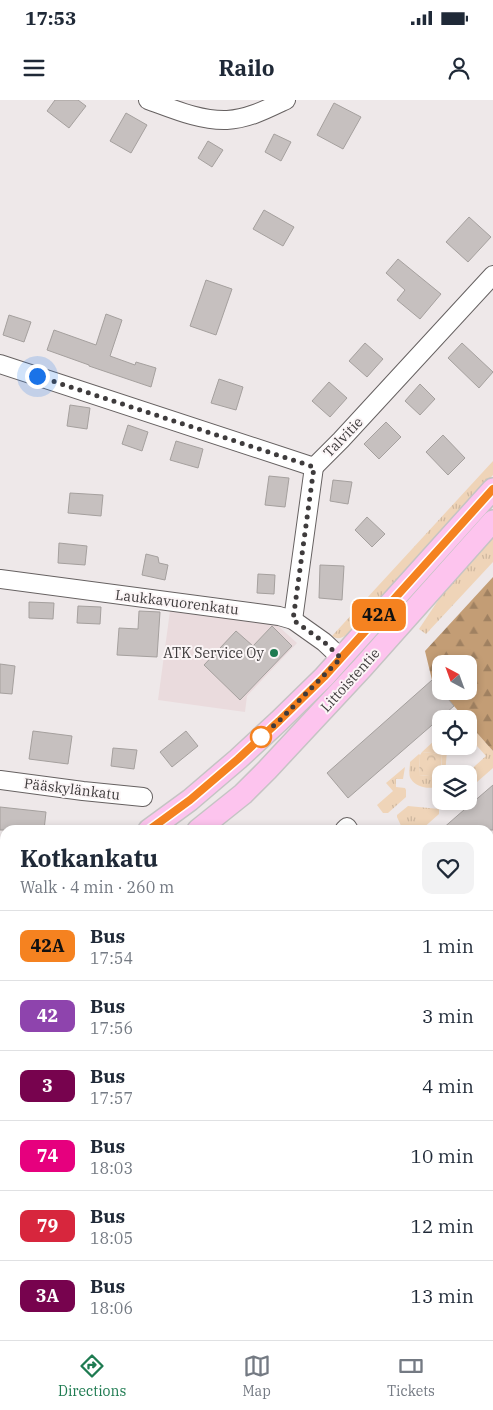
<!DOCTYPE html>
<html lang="en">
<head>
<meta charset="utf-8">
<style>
  :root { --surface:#fff; --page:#f2f2f3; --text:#1f2937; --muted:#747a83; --line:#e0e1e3; --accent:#1e7b51 }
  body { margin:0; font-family:"IBM Plex Serif",serif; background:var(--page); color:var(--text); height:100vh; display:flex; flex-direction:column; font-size:19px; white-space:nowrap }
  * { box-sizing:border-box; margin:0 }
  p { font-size:16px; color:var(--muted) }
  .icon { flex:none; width:28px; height:28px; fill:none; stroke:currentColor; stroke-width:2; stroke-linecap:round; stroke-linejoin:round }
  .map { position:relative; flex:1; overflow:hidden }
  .side { position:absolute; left:0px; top:725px; width:494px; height:515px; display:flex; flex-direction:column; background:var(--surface); border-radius:15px 15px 0 0; box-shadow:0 2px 8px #0003 }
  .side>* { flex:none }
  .badge { padding:0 10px; border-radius:8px; font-size:18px; line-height:32px }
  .needle { width:32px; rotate:319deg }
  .fabs { position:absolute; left:432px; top:555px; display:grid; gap:10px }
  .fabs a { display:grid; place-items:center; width:45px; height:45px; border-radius:10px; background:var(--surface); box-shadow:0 2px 8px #0003; font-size:25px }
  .you { position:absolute; width:25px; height:25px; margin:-12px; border:4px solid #fff; border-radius:50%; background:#1a73e8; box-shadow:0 0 0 8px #1a73e833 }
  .map>.badge { position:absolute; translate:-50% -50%; box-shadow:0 0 0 2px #fff }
  .round { display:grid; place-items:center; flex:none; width:52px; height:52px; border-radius:10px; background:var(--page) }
  .summary { display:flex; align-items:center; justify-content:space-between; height:85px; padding:0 20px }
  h1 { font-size:24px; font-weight:700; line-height:38px }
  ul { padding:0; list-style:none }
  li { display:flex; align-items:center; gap:15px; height:70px; padding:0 20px; border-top:1px solid var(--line) }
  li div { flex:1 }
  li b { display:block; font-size:19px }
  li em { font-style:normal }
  li .badge { min-width:55px; font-weight:700; text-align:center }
  .status { display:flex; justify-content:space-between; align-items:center; height:35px; padding:0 25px; background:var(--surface); direction:ltr }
  .status svg { height:14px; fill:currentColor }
  header { display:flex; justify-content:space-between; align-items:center; height:65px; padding:0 20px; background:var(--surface); font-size:22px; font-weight:700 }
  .menu { display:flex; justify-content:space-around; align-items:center; height:70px; border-top:1px solid var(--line); background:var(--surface); font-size:14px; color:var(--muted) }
  .menu a { display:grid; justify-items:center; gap:2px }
  .menu .selected { color:var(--accent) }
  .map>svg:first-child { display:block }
</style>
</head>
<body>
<div class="status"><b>17:53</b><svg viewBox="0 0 49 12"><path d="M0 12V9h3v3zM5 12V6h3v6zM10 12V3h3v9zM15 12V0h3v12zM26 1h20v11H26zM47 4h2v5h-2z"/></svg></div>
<header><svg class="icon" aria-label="menu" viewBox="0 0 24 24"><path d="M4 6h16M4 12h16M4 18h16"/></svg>Railo<svg class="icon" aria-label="person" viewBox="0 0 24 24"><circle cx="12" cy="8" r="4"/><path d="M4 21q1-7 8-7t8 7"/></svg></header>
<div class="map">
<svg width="493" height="1240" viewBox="0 0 493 1240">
  <defs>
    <pattern id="grass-tufts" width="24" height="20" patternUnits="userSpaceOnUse" patternTransform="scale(1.25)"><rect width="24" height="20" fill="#efd4b8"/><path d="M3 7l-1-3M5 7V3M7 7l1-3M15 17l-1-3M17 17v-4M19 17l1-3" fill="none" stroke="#ceb79f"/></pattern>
    <pattern id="forest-firs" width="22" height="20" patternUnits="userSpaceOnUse" patternTransform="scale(1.25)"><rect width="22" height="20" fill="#c39d75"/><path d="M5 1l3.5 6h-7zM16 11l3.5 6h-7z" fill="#a08161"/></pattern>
    <pattern id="park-crowns" width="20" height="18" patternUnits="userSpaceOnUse" patternTransform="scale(1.25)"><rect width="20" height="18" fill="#efd4b8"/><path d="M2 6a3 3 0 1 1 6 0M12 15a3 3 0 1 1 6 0" fill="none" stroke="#ceb79f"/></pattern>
  </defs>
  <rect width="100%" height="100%" fill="#eee8e9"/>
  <polygon fill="#eadbdd" points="170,511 277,525 297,543 247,596 245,612 158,600"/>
  <g fill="url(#grass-tufts)">
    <path d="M493,361V375L347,535C341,538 338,540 332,536Z"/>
    <polygon points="493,433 493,462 426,534 419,529 453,478"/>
    <polygon points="469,624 493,651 493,668 469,689 469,674 466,674 486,656 477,646 466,655 462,651 473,641 469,636"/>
    <polygon points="436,639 447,651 445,674 441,674 442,654 422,652"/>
    <path d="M419,654L420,655L419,675L441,677V684C434,691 416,688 411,679C408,675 410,667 410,662Z"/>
    <polygon points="405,667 403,679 396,679 396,687 405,688 406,690 406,697 388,713 383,713 377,705 393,691 386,683"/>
    <polygon points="408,706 439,709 439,714 421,730 403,730 397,717 397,715"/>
    <polygon points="23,1235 23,1240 0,1240 0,1237"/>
    <rect x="28" y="1235" width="68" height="5"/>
  </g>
  <path fill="url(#forest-firs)" fill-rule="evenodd" d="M493,477V651L469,624V619H465L432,580L425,551ZM441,564H469V591H441Z"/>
  <g fill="url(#park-crowns)">
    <polygon points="422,652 442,654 440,677 419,675 420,655"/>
    <polygon points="5,892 5,992 0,982 0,894"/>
    <polygon points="493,1172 493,1240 462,1240 457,1235 489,1235 489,1176"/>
    <polygon points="100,1235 205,1235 208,1240 100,1240"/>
  </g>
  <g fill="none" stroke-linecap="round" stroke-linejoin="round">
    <polyline stroke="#c2abdb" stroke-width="5" points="162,1235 165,1240"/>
  </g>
  <g fill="#c6c0bf" stroke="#a5a09e">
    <polygon points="55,0 78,0 86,6 69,28 47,11"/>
    <polygon points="334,3 361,17 343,49 317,35"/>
    <polygon points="126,13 147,25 131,53 110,41"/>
    <polygon points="274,34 291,42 281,61 265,52"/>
    <polygon points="208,41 223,50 212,67 198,58"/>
    <polygon points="264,110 294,127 283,146 253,129"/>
    <polygon points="469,117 491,137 468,162 446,142"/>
    <polygon points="398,159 441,194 420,219 397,200 405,190 386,173"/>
    <polygon points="206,180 232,189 216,235 190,226"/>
    <polygon points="106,214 122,220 110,256 135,265 136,262 156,268 151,287 89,266 89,265 47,250 54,230 96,245"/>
    <polygon points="9,215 31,222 24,242 3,235"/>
    <polygon points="365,243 383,259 367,277 349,261"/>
    <polygon points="462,243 493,272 479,288 448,258"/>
    <polygon points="219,279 243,287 236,310 211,303"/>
    <polygon points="329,282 347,298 330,317 312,301"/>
    <polygon points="420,284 435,299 420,315 405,301"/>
    <polygon points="70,305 90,308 87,329 67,326"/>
    <polygon points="386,322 401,337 379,359 364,344"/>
    <polygon points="128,325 148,332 142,351 122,344"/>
    <polygon points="443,335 465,358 448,375 426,352"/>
    <polygon points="176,341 203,349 198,368 170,360"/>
    <polygon points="269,376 289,378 285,407 265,405"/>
    <polygon points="333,380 352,382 348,404 330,401"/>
    <polygon points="70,393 103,395 101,416 68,413"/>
    <polygon points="367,417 385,434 372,447 355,430"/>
    <polygon points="59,443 87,446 85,465 58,463"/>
    <polygon points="146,454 158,457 159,463 168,465 165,480 142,475"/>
    <polygon points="320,465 344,466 342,500 319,498"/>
    <polygon points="258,474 275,475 274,494 257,493"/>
    <polygon points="29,502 54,503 53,519 29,518"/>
    <polygon points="78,506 101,507 100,524 77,523"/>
    <polygon points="139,511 160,512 157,557 117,555 119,528 138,529"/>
    <polygon points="272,526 292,546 240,600 204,565 236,531 253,546"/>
    <polygon points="0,564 15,566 12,594 0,593"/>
    <polygon points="432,580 454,606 348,698 327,673"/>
    <polygon points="33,631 72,636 68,664 29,659"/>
    <polygon points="186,631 198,646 172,667 160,652"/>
    <polygon points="113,648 137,650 134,669 111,666"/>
    <polygon points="493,685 493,730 441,730 457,716"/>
    <polygon points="0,707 46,712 44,730 0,730"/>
  </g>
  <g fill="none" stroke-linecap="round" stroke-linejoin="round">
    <g stroke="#666161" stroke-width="20">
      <g id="minor">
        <path d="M148,0C173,9 200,21 227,20C248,19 267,9 286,0"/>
        <polyline points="0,264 314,367 341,340 493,175"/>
        <polyline points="0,479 279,516 293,520 324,542 341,558"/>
        <polyline points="293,520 314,367"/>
        <polyline points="0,680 83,691 143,697"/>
        <polyline points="344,730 347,727 349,730"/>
        <polyline points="489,891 493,896"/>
        <polyline points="235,1235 240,1240"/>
      </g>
    </g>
    <g stroke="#c5c4c4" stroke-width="24">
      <g id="major">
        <polyline points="149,730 190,700 238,659 279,621 324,577 493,389"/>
        <polyline points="198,730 243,694 267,670 362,568 493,421"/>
        <polyline points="0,820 5,818"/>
        <polyline points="0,848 5,845"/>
      </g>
    </g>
    <use href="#minor" stroke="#fff" stroke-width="18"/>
    <use href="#major" stroke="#fdc4ee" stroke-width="21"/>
  </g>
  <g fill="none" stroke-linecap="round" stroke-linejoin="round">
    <g stroke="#fff" stroke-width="11">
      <polyline id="line" points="149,730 190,700 238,659 279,621 324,577 493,389"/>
    </g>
    <use href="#line" stroke="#f58220" stroke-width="8"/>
    <polyline stroke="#3e3b3c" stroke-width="5" stroke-dasharray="0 9" points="37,276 314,367 293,520 324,542 341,558 279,621 261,637"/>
  </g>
  <circle fill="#1e7b51" stroke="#fbf5f6" stroke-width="2" cx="274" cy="553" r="5"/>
  <circle fill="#fff" stroke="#f58220" stroke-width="2.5" cx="261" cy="637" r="10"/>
  <g text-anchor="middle" stroke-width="4" stroke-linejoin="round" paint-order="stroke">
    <g font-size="14" fill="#3e3b3c" stroke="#fbf5f6">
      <text transform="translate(343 337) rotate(-46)" y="5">Talvitie</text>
      <text transform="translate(177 502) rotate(7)" y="5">Laukkavuorenkatu</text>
      <text transform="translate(350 580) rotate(-48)" y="5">Littoistentie</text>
      <text transform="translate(72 689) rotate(7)" y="5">Pääskylänkatu</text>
    </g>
    <g font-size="14" fill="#3e3b3c" stroke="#fbf5f6" text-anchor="end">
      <text x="264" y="558">ATK Service Oy</text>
    </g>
  </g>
</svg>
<div class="fabs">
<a><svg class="needle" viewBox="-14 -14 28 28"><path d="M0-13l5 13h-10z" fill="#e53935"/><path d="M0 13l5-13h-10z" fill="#747a83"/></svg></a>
<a><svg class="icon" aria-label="locate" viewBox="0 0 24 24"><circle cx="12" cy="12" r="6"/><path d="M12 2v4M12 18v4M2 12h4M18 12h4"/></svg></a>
<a><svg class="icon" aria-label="layers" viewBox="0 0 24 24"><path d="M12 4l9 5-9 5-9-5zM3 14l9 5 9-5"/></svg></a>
</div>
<div class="you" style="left:37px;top:276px"></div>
<b class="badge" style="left:379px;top:515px;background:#f58220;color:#111">42A</b>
<section class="side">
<div class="summary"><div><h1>Kotkankatu</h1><p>Walk · 4 min · 260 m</p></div><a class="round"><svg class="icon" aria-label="heart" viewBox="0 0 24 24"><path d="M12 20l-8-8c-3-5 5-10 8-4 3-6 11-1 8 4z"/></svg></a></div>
<ul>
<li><span class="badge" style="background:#f58220;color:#111">42A</span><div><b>Bus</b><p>17:54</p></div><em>1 min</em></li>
<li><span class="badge" style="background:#8e44ad;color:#fff">42</span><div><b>Bus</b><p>17:56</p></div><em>3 min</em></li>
<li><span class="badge" style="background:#77034e;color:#fff">3</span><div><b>Bus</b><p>17:57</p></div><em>4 min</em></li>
<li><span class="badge" style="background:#e6007e;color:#fff">74</span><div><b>Bus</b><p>18:03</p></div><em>10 min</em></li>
<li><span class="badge" style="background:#d7263d;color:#fff">79</span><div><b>Bus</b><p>18:05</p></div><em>12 min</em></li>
<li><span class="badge" style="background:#77034e;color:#fff">3A</span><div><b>Bus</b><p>18:06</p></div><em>13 min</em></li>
</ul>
</section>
</div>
<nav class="menu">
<a class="selected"><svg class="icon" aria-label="directions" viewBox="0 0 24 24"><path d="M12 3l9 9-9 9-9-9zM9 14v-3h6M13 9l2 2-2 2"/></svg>Directions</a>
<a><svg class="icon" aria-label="map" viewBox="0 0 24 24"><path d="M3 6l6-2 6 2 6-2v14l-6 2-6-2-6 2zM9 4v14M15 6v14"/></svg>Map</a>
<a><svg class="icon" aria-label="tickets" viewBox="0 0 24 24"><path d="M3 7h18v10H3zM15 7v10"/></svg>Tickets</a>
</nav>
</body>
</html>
